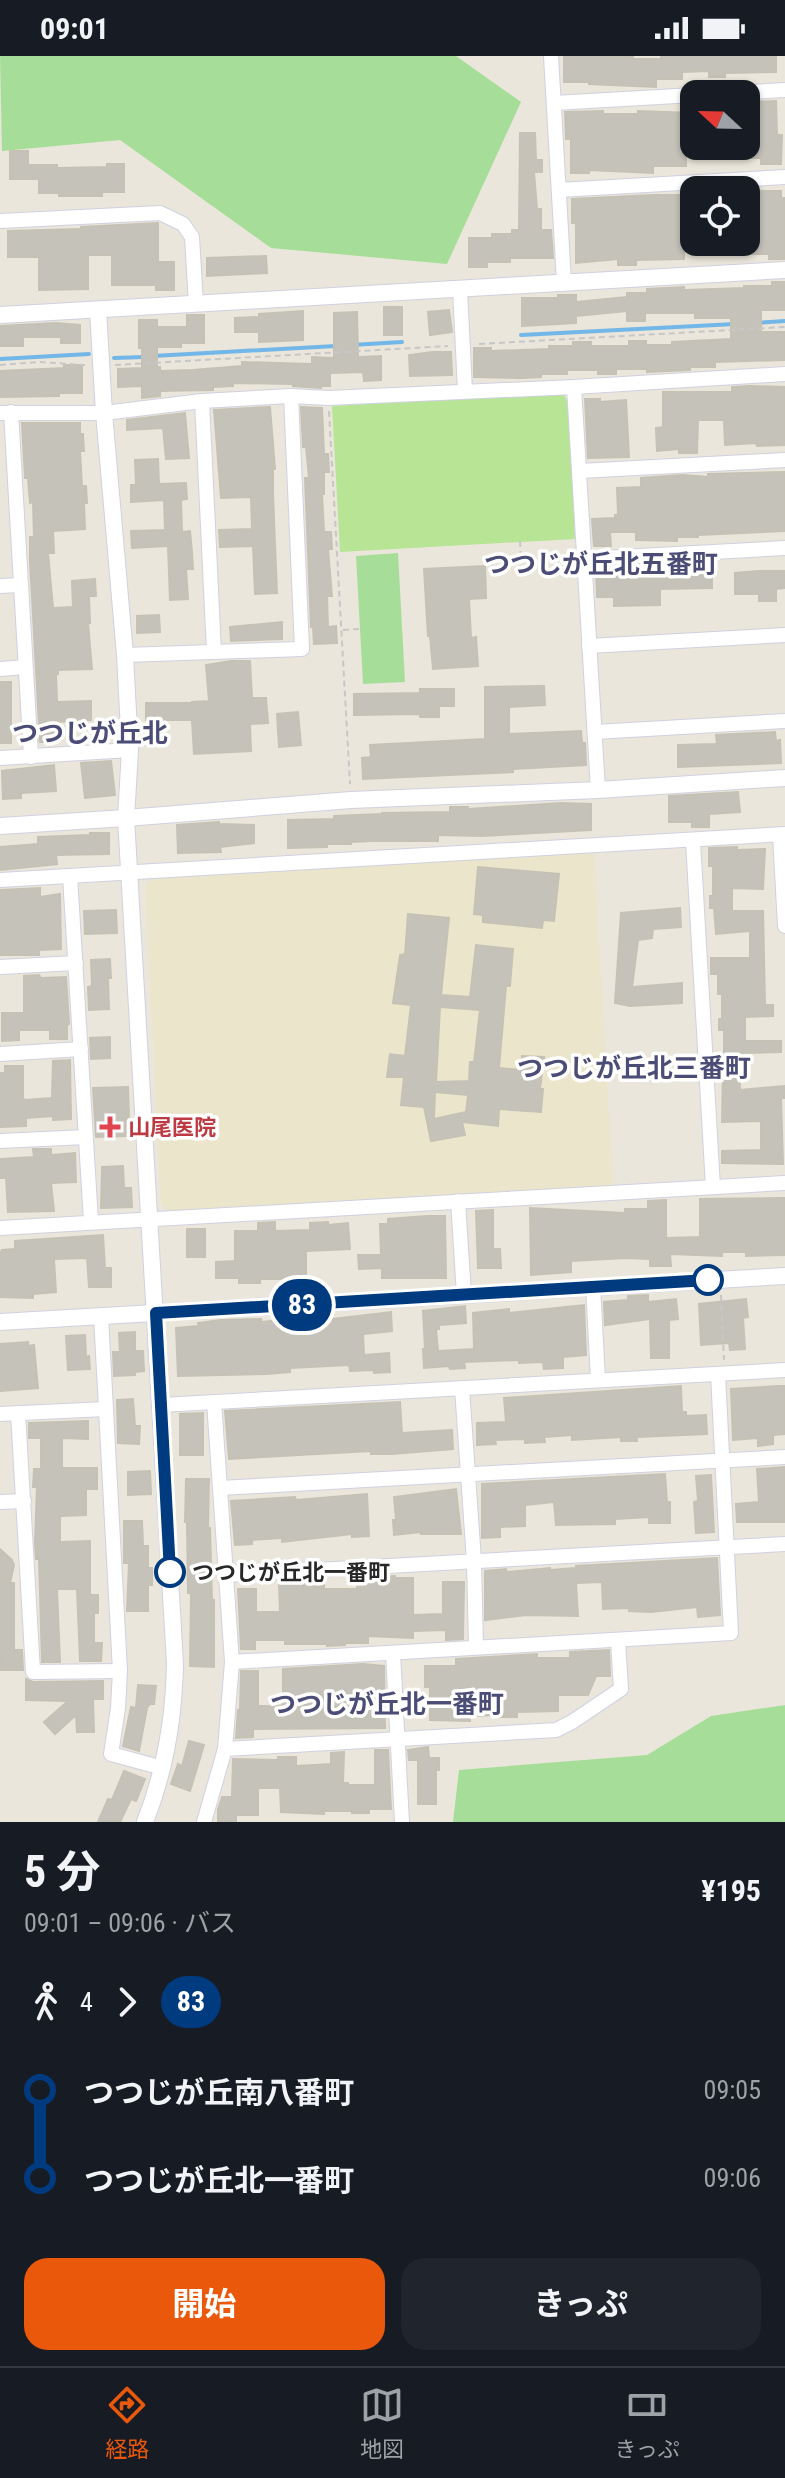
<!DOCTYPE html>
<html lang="ja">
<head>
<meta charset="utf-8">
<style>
  :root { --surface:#171b24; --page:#20242c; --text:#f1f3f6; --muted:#9ea1a6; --line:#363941; --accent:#ea580c }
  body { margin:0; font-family:"Roboto Condensed","Noto Sans JP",sans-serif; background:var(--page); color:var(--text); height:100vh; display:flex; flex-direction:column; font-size:30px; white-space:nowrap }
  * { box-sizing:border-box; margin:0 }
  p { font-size:26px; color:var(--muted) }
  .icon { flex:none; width:44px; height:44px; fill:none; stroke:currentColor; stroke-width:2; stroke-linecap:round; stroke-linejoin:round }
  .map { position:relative; height:1766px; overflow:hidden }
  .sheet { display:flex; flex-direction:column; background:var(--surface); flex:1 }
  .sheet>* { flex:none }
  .badge { padding:0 16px; border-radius:26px; font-size:28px; line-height:52px }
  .needle { width:52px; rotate:292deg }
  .tools { position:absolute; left:680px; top:24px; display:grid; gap:16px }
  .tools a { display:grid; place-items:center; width:80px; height:80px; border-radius:16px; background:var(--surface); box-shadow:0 2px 6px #0004; font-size:40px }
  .map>.badge { position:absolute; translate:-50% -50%; box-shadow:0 0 0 4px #fff }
  .legs { display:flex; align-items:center; gap:12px; height:88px; padding:0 24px; font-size:26px }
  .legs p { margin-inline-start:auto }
  .head { display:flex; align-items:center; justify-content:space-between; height:136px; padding:0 24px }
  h1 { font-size:44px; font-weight:700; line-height:60px }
  .cta { display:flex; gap:16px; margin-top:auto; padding:16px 24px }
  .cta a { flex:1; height:92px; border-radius:24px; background:var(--accent); color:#fff; font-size:32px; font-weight:700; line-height:92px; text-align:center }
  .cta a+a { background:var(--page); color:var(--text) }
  ul { padding:0 24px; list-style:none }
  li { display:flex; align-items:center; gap:28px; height:88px; font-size:30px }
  li i { display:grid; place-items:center; width:12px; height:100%; margin:0 10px; background:currentColor }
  li i::after { content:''; width:20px; height:20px; margin:-10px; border:6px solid; border-radius:50%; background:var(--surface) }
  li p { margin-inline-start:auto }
  li:first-child i { background:linear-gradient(#0000 50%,currentColor 0) }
  li:last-child i { background:linear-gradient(currentColor 50%,#0000 0) }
  .status { display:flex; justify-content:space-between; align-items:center; height:56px; padding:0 40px; background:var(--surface); direction:ltr }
  .status svg { height:22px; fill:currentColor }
  .tab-bar { display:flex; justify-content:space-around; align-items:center; height:112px; border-top:2px solid var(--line); background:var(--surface); font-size:22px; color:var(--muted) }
  .tab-bar a { display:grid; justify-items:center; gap:4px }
  .tab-bar .selected { color:var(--accent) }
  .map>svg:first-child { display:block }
</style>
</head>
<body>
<div class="status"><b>09:01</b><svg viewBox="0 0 49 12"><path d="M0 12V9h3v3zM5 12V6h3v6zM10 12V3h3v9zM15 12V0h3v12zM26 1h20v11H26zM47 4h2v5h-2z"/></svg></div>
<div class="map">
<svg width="785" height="1766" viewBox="0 0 785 1766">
  <rect width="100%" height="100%" fill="#eae6db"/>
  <polygon fill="#ebe6cb" points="594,797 613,1130 172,1156 164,1152 161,1147 145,833 147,826 155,822"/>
  <g fill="#a6de99">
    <polygon points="0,0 456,0 521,46 447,208 271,192 120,84 2,95"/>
    <polygon points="398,497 405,626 363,628 356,500"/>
    <polygon points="785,1649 785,1766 453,1766 459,1714 647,1699 711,1660"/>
  </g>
  <polygon fill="#b7e595" points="554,337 564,339 569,348 575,483 340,496 332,350"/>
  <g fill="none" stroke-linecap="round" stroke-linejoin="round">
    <g stroke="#72b7e8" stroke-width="4">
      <polyline points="755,267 785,265"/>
      <polyline points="521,279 735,268"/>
      <polyline points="352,289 402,286"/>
      <polyline points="153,300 336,290"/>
      <polyline points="114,302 144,301"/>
      <polyline points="0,303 89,298"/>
    </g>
  </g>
  <g fill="#c5c2ba" stroke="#c5c2b5" stroke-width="2" fill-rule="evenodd">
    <polygon points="564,0 633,1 633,3 661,3 661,0 776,0 776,16 725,17 725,21 709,21 709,15 682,16 682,23 656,23 656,31 589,28 589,26 564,26"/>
    <polygon points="776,45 777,79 782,79 781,108 761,108 761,102 736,102 736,90 746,90 746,46"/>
    <polygon points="603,55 603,58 638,58 638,55 694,57 694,68 686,67 686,110 653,110 653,117 589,114 589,117 571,117 571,83 566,83 565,56"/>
    <polygon points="520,77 535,77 536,104 542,104 542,116 534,116 537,153 541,153 541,174 551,174 553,202 510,202 510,206 487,206 487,211 469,211 469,182 492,182 492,178 512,178 512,174 519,174"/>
    <polygon points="10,95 28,95 28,109 57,109 57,112 107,111 107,108 124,108 124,136 102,136 102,140 59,140 59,137 39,137 39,123 10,123"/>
    <polygon points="746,135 781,135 781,142 785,142 785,203 769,203 769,198 739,198 739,186 746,186"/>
    <polygon points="653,139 694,139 694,194 684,195 684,203 636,204 636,209 618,209 618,203 576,207 576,167 572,167 572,143"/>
    <polygon points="158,167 158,206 174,206 174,234 156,234 156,229 112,229 112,199 88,199 88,233 39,234 39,201 8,201 8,175 81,173 81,171"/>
    <polygon points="266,200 267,217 207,220 207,202"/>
    <polygon points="772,226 785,226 785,254 761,254 761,276 785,276 785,304 715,306 715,311 690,311 690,314 647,316 647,313 616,313 616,318 598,318 598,314 567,314 567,318 541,318 541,321 522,322 474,321 474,292 491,292 491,295 549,293 549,290 573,290 573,286 591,286 591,290 629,290 629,285 646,285 646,289 672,289 672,286 731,283 731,262 695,262 695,257 645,257 645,265 627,265 627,255 576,260 576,267 522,270 522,242 558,242 558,239 576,239 576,246 627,241 627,237 647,237 647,233 684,231 684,234 744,232 744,230 772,230"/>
    <rect x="384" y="251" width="18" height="28"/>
    <polygon points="449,254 452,276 430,279 428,256"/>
    <polygon points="303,255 303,284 259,286 259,276 235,276 235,262 259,261 259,258"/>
    <polygon points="357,256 358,301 381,300 381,324 364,325 363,316 330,317 330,330 321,330 321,332 293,330 293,328 233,327 233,330 213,331 213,334 160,335 160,340 142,342 142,330 118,331 118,313 142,312 142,292 139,292 139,264 157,264 157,271 187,271 187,259 204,259 204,287 181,287 181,291 157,291 157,311 160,311 160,315 193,314 242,310 242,306 312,308 312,301 334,302 334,257"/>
    <polygon points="55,267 80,269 80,287 61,287 61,281 23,281 23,290 0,290 0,270"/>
    <polygon points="432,296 451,296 452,319 410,320 409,299"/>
    <polygon points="64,309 82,309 82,337 59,337 59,340 0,341 0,315 64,312"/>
    <polygon points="750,330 785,331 785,389 757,390 756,387 725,389 724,364 698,364 697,397 679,397 679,393 657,395 656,372 663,371 663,336 732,336 732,331"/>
    <polygon points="585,343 600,343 600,346 626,344 629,401 588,402"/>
    <polygon points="270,351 275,413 273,413 273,439 277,537 255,538 253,490 220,491 219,474 252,473 251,441 221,442 214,354"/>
    <polygon points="301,351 322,352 324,398 328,398 329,416 324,416 324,438 322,438 324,476 331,476 332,493 328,493 332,540 327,540 328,571 336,570 337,587 314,588 313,570 311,571 305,422 309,422 306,391 303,391"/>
    <polygon points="185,357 189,402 166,403 163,372 127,374 127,364"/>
    <polygon points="22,367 80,367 80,378 83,378 84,395 80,395 82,430 86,430 87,447 84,447 85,473 53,475 54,497 48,497 53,552 73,551 72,525 95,523 96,540 89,540 90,567 88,567 92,613 58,614 58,618 56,618 57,646 91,645 91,664 55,666 55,686 40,686 30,505 30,481 34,481 33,446 30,447 28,422 25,422"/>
    <polygon points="158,403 159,428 186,427 187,443 181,444 182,476 190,475 192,496 193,513 186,513 188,543 170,544 168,490 132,492 131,475 165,474 164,444 131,446 131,429 136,429 135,404"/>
    <polygon points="785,416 785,475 698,479 698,481 677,481 677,485 636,484 636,476 610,476 611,490 594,490 592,463 615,462 615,459 618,459 617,432 641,431 641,422 683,419 708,421 708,418"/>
    <polygon points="485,510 486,542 469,543 471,582 476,581 478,610 433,613 430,580 428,580 424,513"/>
    <polygon points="596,513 614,513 614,519 638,519 638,521 667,521 667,516 712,516 712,532 660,533 660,549 614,550 614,541 597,541"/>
    <polygon points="759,515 785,515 785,532 776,533 776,545 759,545 759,538 735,538 735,517"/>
    <polygon points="159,559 160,576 137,577 137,560"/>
    <polygon points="282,566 282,583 231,585 230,571"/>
    <polygon points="231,605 250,605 252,642 266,642 268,667 250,668 251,695 194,698 192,664 146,664 146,647 192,647 192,646 209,645 206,609"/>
    <rect x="0" y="626" width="11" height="61"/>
    <polygon points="544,630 545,649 509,651 509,678 581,675 582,687 585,687 586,709 513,713 513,716 363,723 362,702 371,701 370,689 485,683 485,631"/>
    <polygon points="420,633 454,633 454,650 439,650 439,661 420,661 420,658 354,659 354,638 420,637"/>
    <polygon points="298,656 301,689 279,691 277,658"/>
    <polygon points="775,676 776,685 780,684 781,707 678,711 678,689 717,688 716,679"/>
    <polygon points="111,705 115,739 85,742 81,707"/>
    <polygon points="54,709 56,735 21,737 21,742 3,743 2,715"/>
    <polygon points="738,736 740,756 709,758 709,771 692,771 692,766 669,766 669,740"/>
    <polygon points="561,747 591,748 591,774 482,780 438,779 438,785 372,785 351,786 351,788 327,788 327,791 288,792 288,764 334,763 334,760 382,758 382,757 450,756 450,751 468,751 468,753"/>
    <polygon points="219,766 219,768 254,769 254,787 220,791 221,796 178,797 177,769"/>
    <polygon points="90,777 109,777 109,798 56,799 57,808 0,814 0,791 38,788 38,781 90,779"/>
    <polygon points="737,791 737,794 765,793 763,833 732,832 732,855 763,855 765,949 773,949 773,960 745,961 745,985 781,985 781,996 739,997 740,1034 784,1030 784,1042 781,1042 783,1108 722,1107 722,1095 761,1094 761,1065 722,1066 723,1017 718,1017 718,1005 724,1005 724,974 719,974 719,963 722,963 722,938 718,938 718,918 711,918 711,902 750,902 750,875 716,878 714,852 710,852 710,840 713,840 713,810 709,810 709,792"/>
    <polygon points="478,811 559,818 554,865 543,864 542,872 483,866 483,859 474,858"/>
    <polygon points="40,832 40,841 60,838 61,893 39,894 39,899 0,899 0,834"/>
    <polygon points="680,852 681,871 653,873 652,882 638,884 632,931 682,927 682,947 630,950 615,947 621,857"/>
    <polygon points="116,854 117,877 85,878 84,855"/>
    <path d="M408,858L449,862L441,939L470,941L476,889L513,893L510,930H506L499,1012L521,1014L522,1000L544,1001L540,1033H543L541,1056L499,1053L498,1070L462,1066L465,1079L431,1085L424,1051L401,1049L404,1021H387L390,998L405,1000L411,949L393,947L400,899L405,898ZM440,951L480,954L474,1006H470L469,1025L436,1026ZM435,1036L468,1039L466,1056L434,1063Z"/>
    <polygon points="110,903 111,922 108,922 109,953 89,954 88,931 92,930 91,904"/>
    <polygon points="39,919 41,922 66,921 69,968 67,969 67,983 50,983 50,974 19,974 19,984 2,985 2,957 24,957 24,920"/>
    <polygon points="110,981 110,1002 91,1003 90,982"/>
    <polygon points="70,1004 71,1063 53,1064 53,1060 26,1062 26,1070 0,1071 0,1017 5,1017 5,1010 23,1010 23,1042 25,1044 52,1042 53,1005"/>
    <polygon points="128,1031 129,1063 126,1063 126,1080 96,1081 93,1032"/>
    <polygon points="33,1093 51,1093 51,1099 75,1097 76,1126 51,1127 54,1155 8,1156 6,1122 0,1122 0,1103 34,1101"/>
    <polygon points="123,1110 124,1132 131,1132 132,1151 101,1152 102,1111"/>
    <polygon points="785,1142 785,1199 746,1200 746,1196 722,1196 722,1200 670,1198 671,1210 650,1210 650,1203 625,1202 571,1205 571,1216 531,1219 530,1152 625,1157 625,1153 648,1153 648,1145 666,1144 666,1182 700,1181 700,1143"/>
    <polygon points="493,1154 493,1193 500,1193 501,1212 478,1212 476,1155"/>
    <polygon points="427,1160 445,1160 446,1222 382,1222 382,1212 359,1213 358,1199 381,1199 380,1168 388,1168 388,1163"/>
    <polygon points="275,1166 275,1175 310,1174 310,1167 328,1166 328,1169 348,1167 350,1193 306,1195 306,1226 288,1226 288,1223 260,1223 260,1227 239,1227 239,1222 216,1222 216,1206 235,1205 235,1175 258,1175 258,1167"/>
    <rect x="187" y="1173" width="18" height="28"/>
    <polygon points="103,1179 105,1212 111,1212 111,1231 89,1231 87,1202 54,1203 56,1236 33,1238 33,1242 0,1241 0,1197 2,1194 15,1193 15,1185"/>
    <polygon points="648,1239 648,1246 676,1243 678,1263 669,1264 669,1302 651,1302 650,1263 605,1269 604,1246 628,1244 628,1240"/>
    <polygon points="746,1243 748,1261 743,1262 745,1293 730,1294 729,1287 701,1289 699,1248"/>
    <polygon points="584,1249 586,1299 563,1301 563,1312 544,1313 543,1306 519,1307 519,1304 464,1306 465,1312 450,1313 449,1310 424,1312 423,1293 425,1293 423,1255 465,1250 466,1267 439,1269 439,1273 436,1273 438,1295 474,1293 473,1257 509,1253 509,1257"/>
    <polygon points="391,1256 392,1275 363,1278 364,1299 389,1297 390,1316 374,1317 374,1314 350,1315 349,1309 290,1312 290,1316 266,1318 178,1320 176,1272 199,1270 198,1267 221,1264 261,1263 261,1266 314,1261 315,1265"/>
    <polygon points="135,1276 135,1295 143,1295 144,1315 135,1316 135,1319 114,1320 113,1296 120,1296 119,1277"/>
    <polygon points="85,1279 86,1301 89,1300 90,1313 68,1314 66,1280"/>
    <polygon points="28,1286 28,1290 34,1289 38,1332 0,1335 0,1288"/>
    <polygon points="681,1330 682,1356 686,1356 686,1360 706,1359 707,1378 637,1381 637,1385 621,1385 621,1381 572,1384 572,1379 544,1381 545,1386 525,1387 525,1383 495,1384 496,1388 477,1389 477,1367 506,1366 504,1342"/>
    <polygon points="779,1330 785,1330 785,1378 773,1379 773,1388 758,1390 758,1382 733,1384 731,1333"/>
    <polygon points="133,1343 135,1370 140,1370 139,1388 118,1387 117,1344"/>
    <polygon points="400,1346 402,1377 452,1374 453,1393 392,1398 371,1398 371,1395 229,1403 225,1355"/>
    <polygon points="203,1357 203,1399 180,1399 180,1358"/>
    <polygon points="88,1365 88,1383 62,1382 62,1412 97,1412 97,1433 86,1433 86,1459 60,1460 60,1486 90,1485 90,1539 98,1539 98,1557 94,1557 94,1587 102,1587 101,1605 80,1605 77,1533 57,1533 60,1606 42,1606 39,1503 36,1503 35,1486 37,1431 33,1431 34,1413 41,1413 41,1382 29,1382 29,1367"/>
    <polygon points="785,1411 785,1466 737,1466 736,1448 759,1446 757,1413"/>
    <polygon points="150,1415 151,1438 128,1439 128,1416"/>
    <polygon points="665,1418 667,1446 670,1446 670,1467 649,1467 649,1461 615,1463 615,1468 556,1469 554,1446 525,1449 525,1470 500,1471 500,1481 482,1482 482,1428"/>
    <polygon points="711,1419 714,1476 696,1477 694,1446 698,1445 696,1420"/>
    <polygon points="186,1423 209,1423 208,1472 210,1472 212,1544 214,1544 214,1611 190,1610 191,1537 188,1537 187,1466 185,1466"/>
    <polygon points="456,1433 461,1478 421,1478 421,1476 394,1479 393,1464 396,1464 394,1441"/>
    <polygon points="367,1438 369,1480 352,1481 352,1478 282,1486 282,1482 252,1484 252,1488 235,1489 231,1445 295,1441 296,1444"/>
    <polygon points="124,1465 142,1465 143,1490 148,1490 148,1512 152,1512 152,1529 148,1529 148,1555 127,1555 129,1507 124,1507"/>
    <polygon points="0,1493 12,1504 14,1509 10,1527 14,1527 14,1594 22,1594 23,1614 1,1614"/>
    <polygon points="717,1502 720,1559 698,1561 697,1551 651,1556 629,1555 629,1552 603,1553 602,1526 576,1527 578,1560 526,1559 485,1564 485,1515 506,1513 507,1516 550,1512 550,1514 576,1512 576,1510"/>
    <polygon points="395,1520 395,1522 413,1522 413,1559 443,1558 443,1526 464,1526 463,1583 446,1584 446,1574 413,1575 413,1582 368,1580 368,1587 345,1587 345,1589 327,1590 327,1588 285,1588 285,1584 255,1584 255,1593 241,1593 238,1533 256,1533 256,1556 280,1556 279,1526 324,1527 324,1533 357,1533 357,1522"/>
    <polygon points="609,1594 610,1620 596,1620 588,1639 558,1639 558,1655 517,1656 517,1661 499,1661 499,1659 470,1660 470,1665 430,1664 430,1631 425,1631 425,1610 456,1610 456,1603 537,1598 537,1602 570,1602 570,1596"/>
    <polygon points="363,1608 384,1610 385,1672 253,1673 253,1681 236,1682 238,1654 240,1654 241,1615 258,1615 258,1650 279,1650 283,1649 283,1613"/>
    <polygon points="26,1623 33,1626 103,1625 103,1643 93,1643 94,1676 77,1676 76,1659 55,1678 44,1666 68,1645 26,1644"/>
    <polygon points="138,1629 156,1630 154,1648 150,1648 147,1652 139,1695 123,1690 131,1651 136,1652"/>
    <polygon points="189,1685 204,1689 190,1735 171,1728 178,1708 182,1710"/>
    <polygon points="428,1691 429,1702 439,1702 439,1714 436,1714 436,1748 418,1748 418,1704 409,1704 408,1694"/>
    <polygon points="375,1694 388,1694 391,1753 369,1753 369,1757 352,1757 352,1755 324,1755 324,1758 281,1756 280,1732 258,1732 258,1759 236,1759 236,1766 218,1766 218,1754 222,1741 232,1741 233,1703 278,1704 278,1701 296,1701 296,1710 331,1708 331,1697 344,1696 343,1727 348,1727 348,1729 375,1729"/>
    <polygon points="124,1715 145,1723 136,1745 131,1743 120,1766 98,1766 108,1743 112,1744"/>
  </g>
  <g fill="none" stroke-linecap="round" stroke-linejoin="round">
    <g stroke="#d0d1e1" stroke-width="16">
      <g id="minor">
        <polyline points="551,0 564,226"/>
        <polyline points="717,38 785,34"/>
        <polyline points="554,47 694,39"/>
        <polyline points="559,134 785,121"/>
        <polyline points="0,165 160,157 183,168 192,181 196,248"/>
        <polyline points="460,233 465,335"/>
        <polyline points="574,331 598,734"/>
        <polyline points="202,345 214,596"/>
        <polyline points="11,356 31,701"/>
        <polyline points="0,357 104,357 202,345 291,340 328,342 574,331 785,318"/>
        <polyline points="580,415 785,404"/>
        <polyline points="584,503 785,492"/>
        <polyline points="0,530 20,529"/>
        <polyline points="589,590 785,579"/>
        <polyline points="125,599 302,593 291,340"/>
        <polyline points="0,613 25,611"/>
        <polyline points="595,676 785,665"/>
        <polyline points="0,702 130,694"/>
        <polyline points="780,779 785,870"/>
        <polyline points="693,785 713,1131"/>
        <polyline points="70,820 91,1166"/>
        <polyline points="0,824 785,778"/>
        <polyline points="0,911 76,907"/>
        <polyline points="0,998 81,993"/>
        <polyline points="0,1085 86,1081"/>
        <polyline points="458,1145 464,1239"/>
        <polyline points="0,1172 785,1127"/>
        <polyline points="593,1230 598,1323"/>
        <polyline points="101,1260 120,1615 118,1652 111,1698 163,1712"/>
        <polyline points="462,1332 474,1505 476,1591"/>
        <polyline points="161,1349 785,1314"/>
        <polyline points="18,1357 33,1616 120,1615"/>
        <polyline points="0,1358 106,1353"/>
        <polyline points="220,1432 785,1401"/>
        <polyline points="0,1446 24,1445"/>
        <polyline points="226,1519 785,1488"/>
        <polyline points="393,1597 402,1766"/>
        <polyline points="232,1606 731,1577 718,1318"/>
        <polyline points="225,1693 556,1674 572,1666 621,1633 618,1585"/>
        <polyline points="204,1766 225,1693 232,1606 214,1346"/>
      </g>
    </g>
    <g stroke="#d0d1e1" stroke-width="18">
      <g id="tertiary">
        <path d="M98,254L104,357L125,599L130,694L126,762L175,1608C174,1663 165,1715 145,1766"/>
        <polyline points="0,259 785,214"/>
        <polyline points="0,770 126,762 351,744 598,734 785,722"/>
        <polyline points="0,1266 785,1220"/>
      </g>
    </g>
    <g stroke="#c7c7c7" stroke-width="2" stroke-dasharray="6 4" stroke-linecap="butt">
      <polyline points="479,288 785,271"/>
      <polyline points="0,309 39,306 85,309"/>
      <polyline points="115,309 448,290"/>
      <polyline points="329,355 350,728"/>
      <polyline points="520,485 521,504"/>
      <polyline points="343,574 359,573"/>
      <polyline points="721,1239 724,1304"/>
    </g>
    <use href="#minor" stroke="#fff" stroke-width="14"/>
    <use href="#tertiary" stroke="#fff" stroke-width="16"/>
  </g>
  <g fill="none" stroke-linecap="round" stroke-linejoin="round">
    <g stroke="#fff" stroke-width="18">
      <polyline id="line-1" points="170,1516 156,1257 708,1224"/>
    </g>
    <use href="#line-1" stroke="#003b80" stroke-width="12"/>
  </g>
  <path fill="#e0444e" stroke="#fff" stroke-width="3" d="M106 1059h8v8h8v8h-8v8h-8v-8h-8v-8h8z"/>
  <g fill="#fff" stroke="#003b80" stroke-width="4">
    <circle cx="708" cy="1224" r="14"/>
    <circle cx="170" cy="1516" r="14"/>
  </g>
  <g text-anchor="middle" stroke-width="7" stroke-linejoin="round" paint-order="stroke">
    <g font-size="22" font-weight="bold" fill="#be3a42" stroke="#fff" text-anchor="start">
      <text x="128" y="1079">山尾医院</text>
    </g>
    <g font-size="22" font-weight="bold" fill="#282828" stroke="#fff" text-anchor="start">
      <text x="192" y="1524">つつじが丘北一番町</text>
    </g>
    <g font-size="26" font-weight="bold" fill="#4b4d76" stroke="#fff">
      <text x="601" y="517">つつじが丘北五番町</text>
      <text x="90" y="686">つつじが丘北</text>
      <text x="634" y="1021">つつじが丘北三番町</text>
      <text x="387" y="1657">つつじが丘北一番町</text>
    </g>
  </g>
</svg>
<div class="tools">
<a><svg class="needle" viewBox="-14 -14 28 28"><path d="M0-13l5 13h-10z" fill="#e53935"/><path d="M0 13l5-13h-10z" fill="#9ea1a6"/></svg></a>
<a><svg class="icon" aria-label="locate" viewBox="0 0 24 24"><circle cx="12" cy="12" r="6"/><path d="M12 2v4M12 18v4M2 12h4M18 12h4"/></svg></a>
</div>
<b class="badge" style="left:302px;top:1249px;background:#003b80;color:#fff">83</b>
</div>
<section class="sheet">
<div class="head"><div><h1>5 分</h1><p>09:01 – 09:06 · バス</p></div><b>¥195</b></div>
<div class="legs"><svg class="icon" aria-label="walk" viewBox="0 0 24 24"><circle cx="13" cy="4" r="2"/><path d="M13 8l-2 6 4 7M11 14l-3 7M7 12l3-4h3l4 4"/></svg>4<svg class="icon" aria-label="forward" viewBox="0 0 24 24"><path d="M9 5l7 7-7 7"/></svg><b class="badge" style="background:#003b80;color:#fff">83</b></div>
<ul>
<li><i style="color:#003b80"></i><b>つつじが丘南八番町</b><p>09:05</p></li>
<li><i style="color:#003b80"></i><b>つつじが丘北一番町</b><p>09:06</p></li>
</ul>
<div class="cta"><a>開始</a><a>きっぷ</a></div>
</section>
<nav class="tab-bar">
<a class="selected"><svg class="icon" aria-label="directions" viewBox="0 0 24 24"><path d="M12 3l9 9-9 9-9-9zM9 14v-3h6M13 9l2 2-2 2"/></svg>経路</a>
<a><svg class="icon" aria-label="map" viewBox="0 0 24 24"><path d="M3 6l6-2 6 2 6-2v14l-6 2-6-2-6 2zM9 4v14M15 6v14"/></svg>地図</a>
<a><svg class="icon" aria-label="tickets" viewBox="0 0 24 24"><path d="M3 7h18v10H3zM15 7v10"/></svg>きっぷ</a>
</nav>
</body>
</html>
